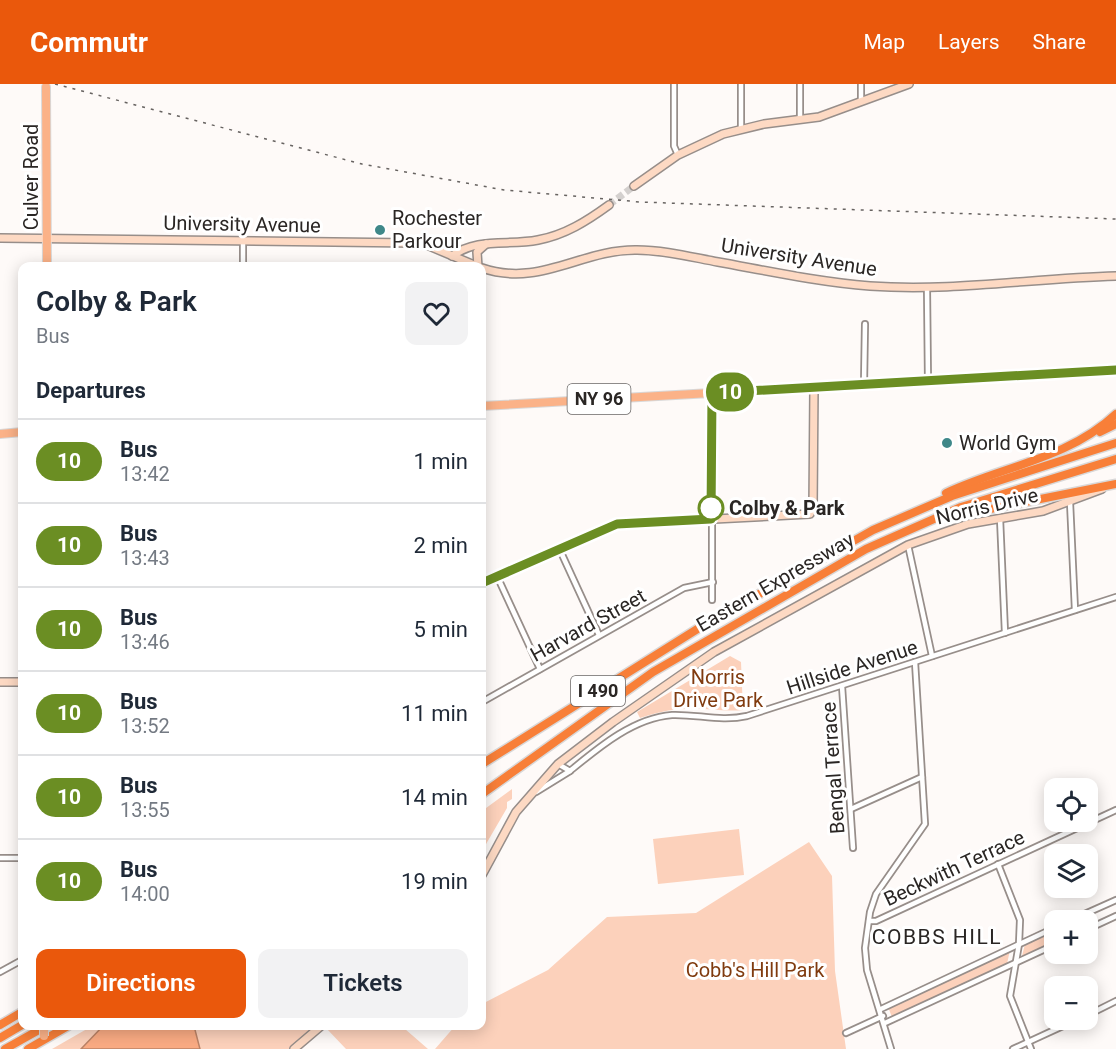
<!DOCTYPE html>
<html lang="en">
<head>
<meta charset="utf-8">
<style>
  :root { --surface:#fff; --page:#f2f2f3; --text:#1f2937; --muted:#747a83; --line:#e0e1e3; --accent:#ea580c }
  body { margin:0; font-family:Roboto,sans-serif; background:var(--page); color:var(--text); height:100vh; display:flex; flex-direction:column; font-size:22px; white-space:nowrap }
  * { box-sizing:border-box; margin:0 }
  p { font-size:20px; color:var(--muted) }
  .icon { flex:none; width:33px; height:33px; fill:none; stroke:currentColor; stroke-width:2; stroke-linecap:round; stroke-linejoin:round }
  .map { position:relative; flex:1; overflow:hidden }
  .panel { position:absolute; left:18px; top:178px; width:468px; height:768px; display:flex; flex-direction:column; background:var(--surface); border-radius:12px; box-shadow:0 3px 15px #0003 }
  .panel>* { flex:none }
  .badge { padding:0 12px; border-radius:20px; font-size:21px; line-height:39px }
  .fabs { position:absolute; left:1044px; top:694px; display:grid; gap:12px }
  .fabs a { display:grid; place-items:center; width:54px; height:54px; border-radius:12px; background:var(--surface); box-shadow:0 3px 15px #0003; font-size:30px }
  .map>.badge { position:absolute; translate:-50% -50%; box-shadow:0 0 0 3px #fff }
  h2 { padding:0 18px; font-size:22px; line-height:54px }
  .round { display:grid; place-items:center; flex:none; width:63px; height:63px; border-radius:12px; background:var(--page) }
  .overview { display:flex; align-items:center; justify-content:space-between; height:102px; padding:0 18px }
  h1 { font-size:28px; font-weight:600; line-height:45px }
  .primary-button { display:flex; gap:12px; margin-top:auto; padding:12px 18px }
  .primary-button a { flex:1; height:69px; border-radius:12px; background:var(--accent); color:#fff; font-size:24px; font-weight:600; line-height:69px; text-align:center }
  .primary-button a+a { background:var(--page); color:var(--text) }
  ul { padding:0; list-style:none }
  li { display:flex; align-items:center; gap:18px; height:84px; padding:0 18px; border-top:2px solid var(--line) }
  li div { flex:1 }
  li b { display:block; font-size:22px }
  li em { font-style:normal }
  li .badge { min-width:66px; font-weight:700; text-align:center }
  header { display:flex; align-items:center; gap:36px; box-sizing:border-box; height:84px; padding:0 30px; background:var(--accent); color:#fff }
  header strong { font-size:28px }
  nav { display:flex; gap:33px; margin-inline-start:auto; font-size:21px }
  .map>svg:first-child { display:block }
</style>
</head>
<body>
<header>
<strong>Commutr</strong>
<nav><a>Map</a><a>Layers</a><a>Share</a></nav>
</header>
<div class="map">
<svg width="1116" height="965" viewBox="0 0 1116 965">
  <rect width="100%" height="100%" fill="#fefaf8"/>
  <g fill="#fcd1bb">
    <path d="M730,572L741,578L743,626C724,628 706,624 686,625C670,625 655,629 640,634L637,628Z"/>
    <polygon points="512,705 512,715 507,718 507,724 482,767 482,727"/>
    <polygon points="739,745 744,791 658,800 653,755"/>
    <polygon points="809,758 832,792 835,887 846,965 435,965 455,942 482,942 482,920 548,886 607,833 696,829"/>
    <polygon points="1054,846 1054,858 1022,872 1025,860"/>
    <polygon points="1010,866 1007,880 892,933 888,923"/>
    <polygon points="92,942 316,942 289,965 52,965"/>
    <polygon points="331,942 408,942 405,945 428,965 346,965 327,945"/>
  </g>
  <polygon fill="#faab83" stroke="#bc8366" stroke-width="1.5" points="103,942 194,942 200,965 81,965"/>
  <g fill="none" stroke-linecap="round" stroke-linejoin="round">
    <polyline stroke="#d4d0ce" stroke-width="7" stroke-dasharray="7 3.5" stroke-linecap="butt" points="609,121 634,102"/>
    <g stroke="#978e8a" stroke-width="8">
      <g id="street">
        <polyline points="674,0 674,62 678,71"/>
        <polyline points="861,18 861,0"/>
        <polyline points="800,36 800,0"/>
        <polyline points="741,44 741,0"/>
        <polyline points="243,183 243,157"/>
        <polyline points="927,204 928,297"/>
        <polyline points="864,300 865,240"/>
        <polyline points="712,309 712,516"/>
        <polyline points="1070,418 1075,526"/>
        <polyline points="1000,434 1005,549"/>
        <polyline points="908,461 932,572"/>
        <polyline points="559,464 599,551"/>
        <polyline points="497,492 540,585"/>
        <polyline points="842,602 853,764"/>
        <polyline points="482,618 684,504 713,498"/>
        <path d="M558,680L570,687C598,664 633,634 672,631C697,630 721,638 747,632L1116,513"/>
        <polyline points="536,708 570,687"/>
        <polyline points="851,725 922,693"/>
        <polyline points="0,774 22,774"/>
        <polyline points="998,780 1020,836 1019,860 1010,912 1031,965"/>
        <polyline points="869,837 876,837 1116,726"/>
        <polyline points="1069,837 1116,816"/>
        <polyline points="1088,845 1116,832"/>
        <polyline points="0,888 22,876"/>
        <polyline points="881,925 1054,844"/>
        <polyline points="1088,931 1116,917"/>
        <polyline points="885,939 1054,861"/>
        <polyline points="846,949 883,932"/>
        <polyline points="891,965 867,886 865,864 870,828 876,810 925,740 915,578"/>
        <polyline points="1013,965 1076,936"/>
      </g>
    </g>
    <g stroke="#978e8a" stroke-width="10">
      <g id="secondary">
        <polyline points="634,102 678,71 723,50 764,40 819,33 909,0"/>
        <polyline points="0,154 413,159 429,162 479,183"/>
        <path d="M452,172C477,153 509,162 538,156C565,151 587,137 609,121"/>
        <polyline points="478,183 477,168 486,160"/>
        <path d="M482,184C540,204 581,165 637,166C664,166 691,173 718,178C768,187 819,198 870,202C952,208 1034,194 1116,192"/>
        <polyline points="482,499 617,440 810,430 813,424 814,303"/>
        <polyline points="0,598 22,598"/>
        <polyline points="482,791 516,728 558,680 613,638 714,568 908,461 968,440 1043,427 1102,405"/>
        <polyline points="294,965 321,942"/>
      </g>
    </g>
    <g stroke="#d9d8d8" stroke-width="10">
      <g id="primary">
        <polyline points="46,3 47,183"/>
        <polyline points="482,322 1116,286"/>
        <polyline points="0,350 22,348"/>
      </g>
    </g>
    <g stroke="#d9d8d8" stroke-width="11">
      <g id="highway">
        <polyline points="1100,348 1116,340"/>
        <path d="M946,409C1003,382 1068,375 1116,330"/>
        <polyline points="950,433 1116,400"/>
        <polyline points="482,680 699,544 873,446 952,412 1116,359"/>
        <polyline points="482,710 653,588 866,465 961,423 1116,375"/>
        <polyline points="0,941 22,928"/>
        <polyline points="0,954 22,941"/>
        <polyline points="5,965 46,942"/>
        <polyline points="28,965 68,942"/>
      </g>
    </g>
    <use href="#street" stroke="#fff" stroke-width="4.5"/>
    <use href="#secondary" stroke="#fdd9c3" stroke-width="7"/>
    <use href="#primary" stroke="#fbb288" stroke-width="8"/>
    <use href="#highway" stroke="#f87f38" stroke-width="8"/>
    <polyline stroke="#676361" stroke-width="1.5" stroke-dasharray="3 6" stroke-linecap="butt" points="55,0 362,80 504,106 640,118 1116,135"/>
    <g stroke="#d9d8d8" stroke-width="10" stroke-linecap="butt">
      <polyline id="primary-bridge" points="44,952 44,942"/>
    </g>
    <use href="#primary-bridge" stroke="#fbb288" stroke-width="8"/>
  </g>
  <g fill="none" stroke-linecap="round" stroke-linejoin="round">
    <g stroke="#fff" stroke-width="14">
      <polyline id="line" points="482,499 617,440 711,435 712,309 1116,286"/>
    </g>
    <use href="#line" stroke="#6b8e23" stroke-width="9"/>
  </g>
  <g fill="#3f8889" stroke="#fff" stroke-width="2">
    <circle cx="380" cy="146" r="6"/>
    <circle cx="947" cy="359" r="6"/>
  </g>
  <circle fill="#fff" stroke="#6b8e23" stroke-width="3" cx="711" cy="424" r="12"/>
  <g text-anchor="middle" stroke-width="6" stroke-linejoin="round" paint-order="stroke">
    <g fill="#fff" stroke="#6a6766" stroke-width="1.5">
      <rect x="567.5" y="300" width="63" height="30" rx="4.5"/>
      <rect x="571" y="592" width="54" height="30" rx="4.5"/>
    </g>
    <g font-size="18" font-weight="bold" fill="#2a2624">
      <text x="599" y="321">NY 96</text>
      <text x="598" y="613">I 490</text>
    </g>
    <g font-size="20" fill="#2a2624" stroke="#fff">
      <text transform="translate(31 93) rotate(-90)" y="7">Culver Road</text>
      <text transform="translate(242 140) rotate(1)" y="7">University Avenue</text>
      <text transform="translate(799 173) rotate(9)" y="7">University Avenue</text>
      <text transform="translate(987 422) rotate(-13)" y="7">Norris Drive</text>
      <text transform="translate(775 498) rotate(-30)" y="7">Eastern Expressway</text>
      <text transform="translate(588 541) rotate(-29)" y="7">Harvard Street</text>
      <text transform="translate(852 583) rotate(-18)" y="7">Hillside Avenue</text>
      <text transform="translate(833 684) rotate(-94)" y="7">Bengal Terrace</text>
      <text transform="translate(954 784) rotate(-25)" y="7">Beckwith Terrace</text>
    </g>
    <g font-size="20" fill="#2a2624" stroke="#fff" text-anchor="start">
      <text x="392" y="141">Rochester<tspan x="392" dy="23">Parkour</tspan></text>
      <text x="959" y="366">World Gym</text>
    </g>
    <g font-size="20" font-weight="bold" fill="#2a2624" stroke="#fff" text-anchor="start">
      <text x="729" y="431">Colby &amp; Park</text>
    </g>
    <g font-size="20" fill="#803b0f" stroke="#fff">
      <text x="718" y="600">Norris<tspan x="718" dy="23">Drive Park</tspan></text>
      <text x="755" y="893">Cobb's Hill Park</text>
    </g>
    <g font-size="21" letter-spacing="1.5" fill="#2a2624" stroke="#fff">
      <text x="937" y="860">COBBS HILL</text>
    </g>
  </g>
</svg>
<div class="fabs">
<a><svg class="icon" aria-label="locate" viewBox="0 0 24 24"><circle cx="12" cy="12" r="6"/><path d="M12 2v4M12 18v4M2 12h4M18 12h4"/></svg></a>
<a><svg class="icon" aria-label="layers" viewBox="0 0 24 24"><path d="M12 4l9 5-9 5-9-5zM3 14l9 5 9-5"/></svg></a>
<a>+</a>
<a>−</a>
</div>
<b class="badge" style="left:730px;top:308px;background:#6b8e23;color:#fff">10</b>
<section class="panel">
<div class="overview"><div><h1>Colby &amp; Park</h1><p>Bus</p></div><a class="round"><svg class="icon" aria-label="heart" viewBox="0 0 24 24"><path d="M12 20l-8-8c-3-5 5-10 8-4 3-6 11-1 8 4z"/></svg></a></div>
<h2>Departures</h2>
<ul>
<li><span class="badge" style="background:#6b8e23;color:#fff">10</span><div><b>Bus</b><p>13:42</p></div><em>1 min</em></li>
<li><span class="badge" style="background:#6b8e23;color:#fff">10</span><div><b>Bus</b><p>13:43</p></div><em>2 min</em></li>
<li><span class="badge" style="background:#6b8e23;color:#fff">10</span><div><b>Bus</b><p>13:46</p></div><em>5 min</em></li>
<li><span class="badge" style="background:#6b8e23;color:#fff">10</span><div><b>Bus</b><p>13:52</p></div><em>11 min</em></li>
<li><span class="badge" style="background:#6b8e23;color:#fff">10</span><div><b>Bus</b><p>13:55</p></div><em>14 min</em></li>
<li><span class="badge" style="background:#6b8e23;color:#fff">10</span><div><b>Bus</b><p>14:00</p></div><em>19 min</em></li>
</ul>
<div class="primary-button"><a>Directions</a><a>Tickets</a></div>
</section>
</div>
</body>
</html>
